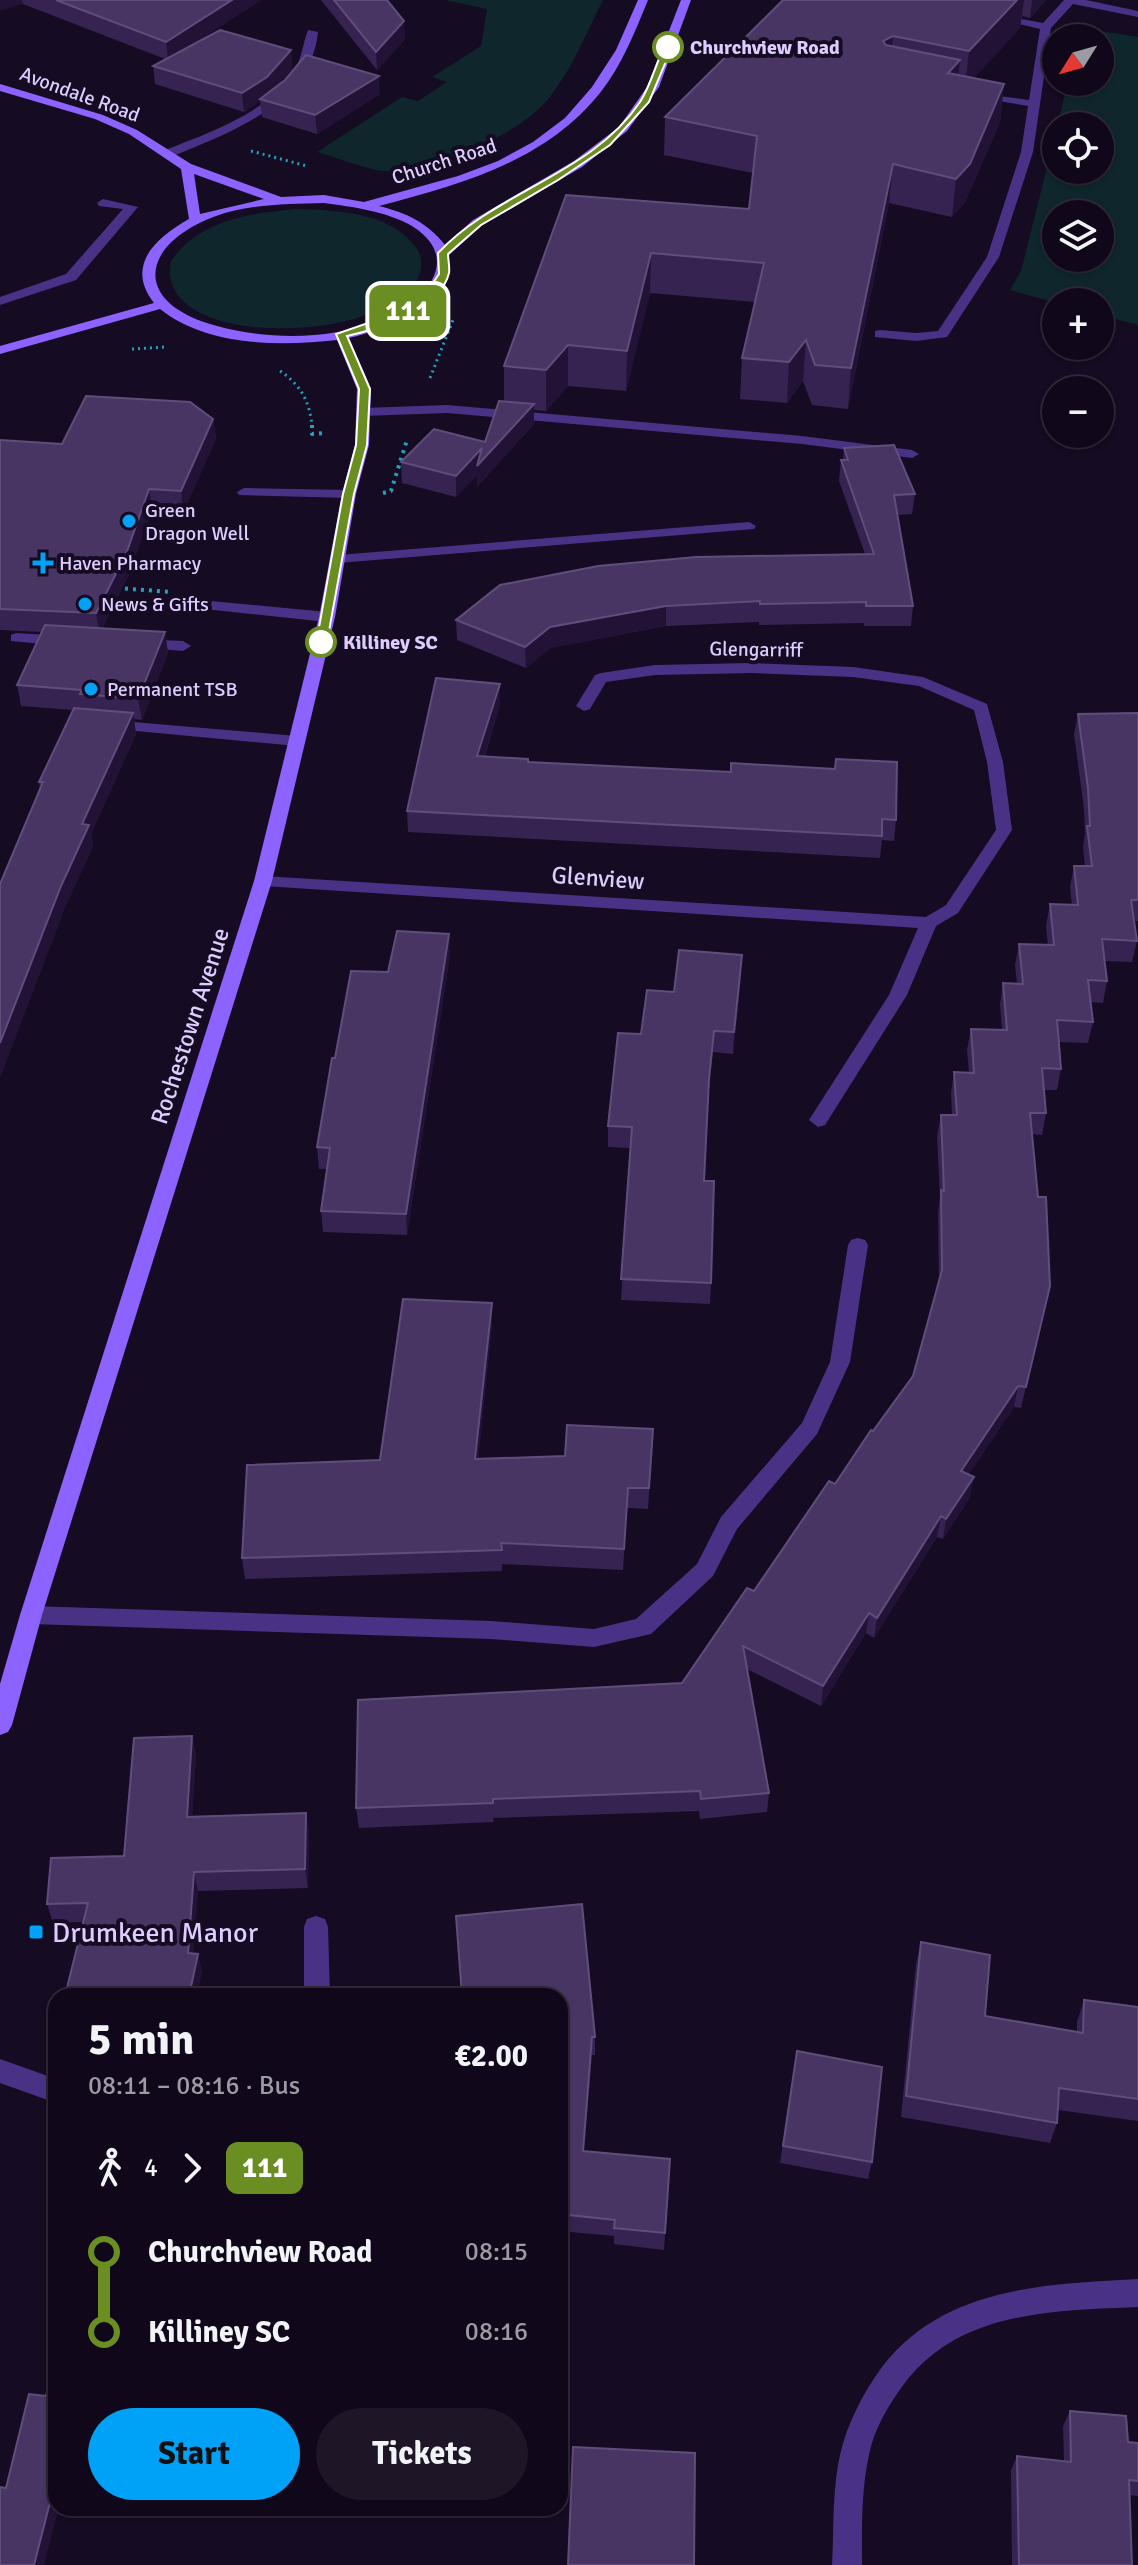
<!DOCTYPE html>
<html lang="en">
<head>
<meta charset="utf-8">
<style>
  :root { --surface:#10081a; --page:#1e1627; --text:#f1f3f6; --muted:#9c9aa2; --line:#302939; --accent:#00a2f7 }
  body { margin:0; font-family:Signika,sans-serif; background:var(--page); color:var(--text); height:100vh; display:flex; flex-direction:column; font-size:30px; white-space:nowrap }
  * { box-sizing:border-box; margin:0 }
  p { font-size:26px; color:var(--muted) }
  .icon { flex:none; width:44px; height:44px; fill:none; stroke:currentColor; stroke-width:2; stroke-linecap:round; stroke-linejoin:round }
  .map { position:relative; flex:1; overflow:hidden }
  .details { position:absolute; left:48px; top:1988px; width:520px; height:528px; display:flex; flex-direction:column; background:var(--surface); border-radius:24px; box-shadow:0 2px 6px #0004,0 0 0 2px var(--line) }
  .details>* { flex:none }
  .badge { padding:0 16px; border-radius:12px; font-size:28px; line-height:52px }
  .needle { width:52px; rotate:233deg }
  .tools { position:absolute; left:1042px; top:24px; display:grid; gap:16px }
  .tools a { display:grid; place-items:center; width:72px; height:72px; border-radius:50%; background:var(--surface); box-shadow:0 2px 6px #0004,0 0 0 2px var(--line); font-size:40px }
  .map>.badge { position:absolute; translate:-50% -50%; box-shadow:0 0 0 4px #fff }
  .legs { display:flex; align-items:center; gap:12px; height:88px; padding:0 40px; font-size:26px }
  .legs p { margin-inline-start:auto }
  .head { display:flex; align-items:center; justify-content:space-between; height:136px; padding:0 40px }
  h1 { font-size:44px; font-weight:800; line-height:60px }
  .cta { display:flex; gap:16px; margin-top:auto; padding:16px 40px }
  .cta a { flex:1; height:92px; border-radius:48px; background:var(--accent); color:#111; font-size:32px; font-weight:800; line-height:92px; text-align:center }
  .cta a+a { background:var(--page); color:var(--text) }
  ul { padding:0 40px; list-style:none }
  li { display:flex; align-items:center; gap:28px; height:80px; font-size:30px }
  li i { display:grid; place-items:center; width:12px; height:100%; margin:0 10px; background:currentColor }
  li i::after { content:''; width:20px; height:20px; margin:-10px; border:6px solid; border-radius:50%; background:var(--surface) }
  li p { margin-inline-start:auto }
  li:first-child i { background:linear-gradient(#0000 50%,currentColor 0) }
  li:last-child i { background:linear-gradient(currentColor 50%,#0000 0) }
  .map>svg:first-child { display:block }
</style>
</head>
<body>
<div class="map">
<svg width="1138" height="2565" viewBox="0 0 1138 2565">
  <rect width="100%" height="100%" fill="#150b22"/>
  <g fill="#0e262c" fill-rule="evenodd">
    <path d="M445,0H603C586,33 573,68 549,98C519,136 438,168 389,171C371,172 336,157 317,152L402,97L418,101L447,82L432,77L481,46L487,9Z"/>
    <path d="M1082,28L1138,37V325L1100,315V302L1056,303L1010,290L1021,271L1056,131V170H1100V126H1057L1068,82H1100V38H1079ZM1056,214H1100V258H1056Z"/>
    <path d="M297,209C336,210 389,212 415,246C423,256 423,269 417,280C381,345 152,350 171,261C198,220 251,213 297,209Z"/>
  </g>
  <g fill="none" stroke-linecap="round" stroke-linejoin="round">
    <g stroke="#24a0bb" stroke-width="3" stroke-dasharray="2 4" stroke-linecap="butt">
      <polyline points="251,151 307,166"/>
      <polyline points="132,349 166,347"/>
      <path d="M280,371C301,385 310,402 312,427"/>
      <polyline points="430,378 453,320"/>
    </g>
    <g stroke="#24a0bb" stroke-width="4" stroke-dasharray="3 5" stroke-linecap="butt">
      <polyline points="312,425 312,434 327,433"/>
      <polyline points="383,493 391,491 407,440"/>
      <polyline points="117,588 171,592"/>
    </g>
    <g fill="#493285" fill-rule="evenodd">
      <path d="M308,30L318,32C311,104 231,132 173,156H165V150C208,133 270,112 295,70C302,57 303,43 308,30Z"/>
      <polygon points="244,488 349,490 356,494 349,498 239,495 237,492"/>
      <polygon points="200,600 327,612 335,617 327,622 195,608 192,605"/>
      <polygon points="16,633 64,636 72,641 64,646 11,641 11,635"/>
      <polygon points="140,639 183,641 191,646 183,651 135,647 135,641"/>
      <polygon points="110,720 297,736 305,741 297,746 104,728 102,725"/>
    </g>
    <g fill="#493285" fill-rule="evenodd">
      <polygon points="1064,0 1086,0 1138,11 1138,17 1073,4 1051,28 1033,152 999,257 947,337 916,341 875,337 875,331 880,330 916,333 938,331 987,257 1021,152 1028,106 970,96 976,93 1029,100 1040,29 990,17 995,14 1043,23"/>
      <polygon points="103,199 138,207 76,280 0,305 0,297 66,274 123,209 99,206 97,203"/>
      <polygon points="447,405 802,436 912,450 919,454 912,458 802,444 447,413 363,416 356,412 363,408"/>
      <polygon points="749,522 756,526 754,529 338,563 331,559 338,555"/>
      <polygon points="752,663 853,667 923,677 987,704 1003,762 1012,830 958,913 936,926 907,995 825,1125 818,1127 809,1120 889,995 918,928 263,886 254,881 263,876 926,917 946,905 996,830 987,762 974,710 919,686 853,677 752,673 655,675 606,682 590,709 584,711 576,706 595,675 601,673 655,665"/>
      <polygon points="858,1238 865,1240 868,1245 850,1362 817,1434 737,1529 713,1576 651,1634 594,1647 491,1639 31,1624 23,1622 20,1615 23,1608 31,1606 491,1621 594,1629 636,1619 697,1564 721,1517 802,1423 830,1362 848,1245 851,1240"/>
      <polygon points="316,1916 325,1919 328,1927 330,1996 304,1996 304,1927 307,1919"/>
      <polygon points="0,2059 56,2079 56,2103 0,2083"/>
      <path d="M1138,2279V2307C1053,2311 960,2310 904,2384C888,2406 874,2429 869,2455C861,2491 862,2529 862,2565H832C834,2529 832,2491 840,2455C847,2424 863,2393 882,2367C943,2287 1045,2284 1138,2279Z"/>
    </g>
    <path fill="#8d63ff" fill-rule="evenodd" d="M638,0H648C635,32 622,65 600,93C544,162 462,184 379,206C406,213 427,222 445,245L473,220L574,161L619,127L647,87L681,0H691L659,87L627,131L582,167L481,226L448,256C460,304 384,330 349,338L371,389L369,445L356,494L335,617L272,881L42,1615L12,1725L8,1732L0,1735V1684L20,1615L254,881L319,617L342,494L355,445L357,389L337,340C280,346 208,347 160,309L0,354V346L154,303C125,266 155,238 189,219L181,169L129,134L95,119L0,91V84L103,115L137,130L191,164L281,197L324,195L364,202L458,176L498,161L533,142L565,118L592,87L616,50ZM194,174L264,199L200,214ZM324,203C353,207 386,211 412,226C467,261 420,306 378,321C329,340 268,340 217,326C132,304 138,245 216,216C250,204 288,204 324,203Z"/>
  </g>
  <g fill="#372351">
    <polygon points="0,0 261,0 193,44 291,50 292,69 276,87 380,94 317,134 262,117 260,101 244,112 155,84 153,66 165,59 23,4"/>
    <polygon points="321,0 387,0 405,39 377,70"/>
    <polygon points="783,0 1046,0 1030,18 1022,16 1020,28 974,78 1004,84 1000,122 965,202 952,217 889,203 848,409 812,405 803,381 787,403 740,399 742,358 755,302 650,293 626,391 568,386 546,411 534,410 534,424 477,487 477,475 456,497 402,483 401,462 485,442 504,401 504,366 566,195 749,209 753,173 664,155 665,117"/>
    <polygon points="213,419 216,439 183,512 152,509 129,574 102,629 165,632 168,653 142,720 134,719 136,734 91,834 93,846 65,907 0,1077 0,884 40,790 39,782 73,710 21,706 17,685 42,632 0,630 0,440 62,444"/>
    <polygon points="844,448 915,494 912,514 897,515 913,606 911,626 864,626 864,623 759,625 759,622 666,626 550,648 526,668 457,640 456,620 865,554 839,481 841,460 843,460"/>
    <polygon points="500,705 485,756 528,762 731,772 835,769 836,759 896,820 894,841 882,840 880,858 408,832 407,811"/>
    <polygon points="1138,713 1138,921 1134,921 1137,941 1132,962 1105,961 1107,981 1103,1003 1090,1002 1093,1022 1088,1043 1059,1042 1061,1069 1057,1090 1044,1090 1046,1113 1042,1135 1032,1134 1038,1197 1050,1286 1021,1408 1014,1407 969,1474 970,1497 943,1539 937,1537 874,1638 866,1633 821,1706 747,1669 769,1793 767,1812 700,1819 699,1811 493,1818 494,1822 359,1828 356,1808 682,1683 754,1591 835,1484 913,1376 939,1283 938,1212 940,1196 937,1136 941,1115 952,1115 951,1093 954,1072 969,1072 967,1050 971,1029 1002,1030 1000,1004 1003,983 1017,984 1015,965 1019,944 1048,945 1046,926 1050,904 1072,905 1070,887 1074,866 1085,866 1083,847 1085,834 1084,809 1074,734 1078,714"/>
    <polygon points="450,955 407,1235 323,1232 321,1211 327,1169 319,1169 317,1147 335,1058 388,972"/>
    <polygon points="741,976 733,1054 713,1052 708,1096 704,1181 711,1283 710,1304 621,1300 631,1148 608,1147 608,1126 641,1034 674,992"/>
    <polygon points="492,1324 478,1459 565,1456 653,1429 648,1509 627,1508 623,1570 502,1564 502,1571 245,1579 242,1558 380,1460"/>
    <polygon points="192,1736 196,1755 192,1816 306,1813 309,1832 308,1888 198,1891 193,1954 198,1954 202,1973 83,1922 53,1923 47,1904 124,1856"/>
    <polygon points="921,1942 985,2016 1077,2032 1077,2022 1084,2000 1138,2007 1138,2121 1058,2110 1057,2123 1050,2143 901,2117 916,1964"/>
    <polygon points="560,1996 595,2037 595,2055 592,2055 584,2151 670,2159 664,2250 614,2244 614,2236 560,2231"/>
    <polygon points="797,2051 872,2162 868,2179 780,2163"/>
    <polygon points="1070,2411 1128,2442 1138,2443 1138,2496 1129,2495 1132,2565 1012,2565 1011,2470 1017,2456 1064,2461 1063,2426"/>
    <polygon points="176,2508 200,2508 199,2511"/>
  </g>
  <g fill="#221236">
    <polygon points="0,0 22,0 23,4 0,11"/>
    <polygon points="232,0 261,0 168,60 166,42"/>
    <polygon points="1017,0 1024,0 1020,28 965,88 969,51"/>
    <polygon points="1032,0 1046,0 1030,18"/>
    <polygon points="404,21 405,39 377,70 376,52"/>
    <polygon points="893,36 890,73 883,41"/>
    <polygon points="291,50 292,69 268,96 260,99 260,101 244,112 242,93"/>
    <polygon points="960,60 956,98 948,73"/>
    <polygon points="379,76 380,94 317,134 315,115"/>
    <polygon points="1004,84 1000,122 965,202 952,217 956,179"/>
    <polygon points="893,164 889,203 848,409 851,368"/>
    <polygon points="651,253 650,293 626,391 627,351"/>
    <polygon points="806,340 803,381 787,403 789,362"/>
    <polygon points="568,345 568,386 546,411 546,370"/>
    <polygon points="534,404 534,424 477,487 477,475 456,497 456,476 482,448"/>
    <polygon points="213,419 216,439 183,512 181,491"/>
    <polygon points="149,489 152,509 129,574 100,634 96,613"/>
    <polygon points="666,606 666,626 550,648 526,668 525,647 550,627"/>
    <polygon points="165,632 168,653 142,720 138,699"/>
    <polygon points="500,684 500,705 478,777 477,756"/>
    <polygon points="133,713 136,734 91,834 93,846 65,907 0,1077 0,1043 82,824"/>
    <polygon points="449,934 450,955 407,1235 406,1214"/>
    <polygon points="742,955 741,976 733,1054 734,1032"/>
    <polygon points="714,1031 713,1052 707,1101 709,1079"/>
    <polygon points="492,1303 492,1324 476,1479 475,1459"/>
    <polygon points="1018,1386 1014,1407 957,1492 961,1471"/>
    <polygon points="974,1477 970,1497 943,1539 946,1519"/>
    <polygon points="941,1516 937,1537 874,1638 877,1618"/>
    <polygon points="869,1613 866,1633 821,1706 823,1686"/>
    <polygon points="192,1736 196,1755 191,1836 187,1817"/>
    <polygon points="306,1813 309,1832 308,1888 305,1869"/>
    <polygon points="194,1872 198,1891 192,1972 188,1953"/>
    <polygon points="198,1954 202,1973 197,1996 189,1996"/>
    <polygon points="592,2037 592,2055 582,2167 583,2151"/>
    <polygon points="56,2479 56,2508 59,2508 44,2565 34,2565"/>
  </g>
  <g fill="#493564" stroke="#604d7c" stroke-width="2">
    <polygon points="56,0 232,0 166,42"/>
    <polygon points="334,0 387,0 404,21 376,52"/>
    <polygon points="783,0 1017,0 969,51 893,36 883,41 886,45 960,60 948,73 1004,84 970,164 956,179 893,164 851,368 815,365 806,340 789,362 742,358 764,263 651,253 627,351 568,345 546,370 504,366 566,195 749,209 757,136 665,117"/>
    <polygon points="220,30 291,50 267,77 242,93 153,66"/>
    <polygon points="306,55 379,76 315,115 260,99 285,80"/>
    <polygon points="86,396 190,402 213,419 181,491 149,489 126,554 96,613 0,609 0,440 62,444"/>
    <polygon points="499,401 534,404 477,466 482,448 456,476 401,462 434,429 485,442"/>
    <polygon points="894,445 915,494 894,495 913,606 866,606 866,602 760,604 760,601 666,606 550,627 525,647 456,620 500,585 598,566 696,557 874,554 841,460 848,460 844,448"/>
    <polygon points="45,625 165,632 138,699 80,694 82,690 17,685"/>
    <polygon points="436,678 500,684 477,756 528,759 528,762 731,772 731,763 835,769 836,759 897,762 896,820 882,819 882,836 407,811"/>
    <polygon points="74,708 133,713 82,824 89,825 61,886 0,1043 0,884 43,782 39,782"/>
    <polygon points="1138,713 1138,900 1131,900 1137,941 1102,939 1107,981 1088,980 1093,1022 1057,1020 1061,1069 1042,1068 1046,1113 1030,1113 1038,1197 1046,1197 1050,1286 1026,1387 1018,1386 961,1471 974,1477 946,1519 941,1516 877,1618 869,1613 823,1686 743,1646 769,1793 701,1799 700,1791 493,1799 493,1803 356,1808 358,1700 682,1683 747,1588 754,1591 829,1481 835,1484 871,1430 873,1431 913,1376 942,1270 941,1190 944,1191 941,1115 957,1115 954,1072 974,1073 971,1029 1007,1030 1003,983 1023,984 1019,944 1054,945 1050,904 1078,905 1074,866 1092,866 1087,826 1090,826 1088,788 1078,714"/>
    <polygon points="397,931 449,934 406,1214 321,1211 330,1148 317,1147 332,1058 335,1058 351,971 388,972"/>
    <polygon points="679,950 742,955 734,1032 714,1031 709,1079 704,1181 714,1181 711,1283 621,1279 632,1127 608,1126 618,1033 641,1034 647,990 674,992"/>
    <polygon points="403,1299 492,1303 475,1459 565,1456 567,1425 653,1429 649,1488 628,1488 624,1549 501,1543 502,1550 242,1558 247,1465 380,1460"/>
    <polygon points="192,1736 187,1817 306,1813 305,1869 194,1872 188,1953 198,1954 189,1996 65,1996 88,1903 47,1904 51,1858 124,1856 134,1738"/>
    <polygon points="582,1904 595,2037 592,2037 583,2151 670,2159 665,2233 614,2228 615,2220 560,2214 560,1996 462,1996 456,1916"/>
    <polygon points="921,1942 990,1955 985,2016 1083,2033 1084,2000 1138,2007 1138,2099 1059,2088 1057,2123 906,2096"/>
    <polygon points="56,2035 56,2050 53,2050"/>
    <polygon points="797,2051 882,2067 872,2162 783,2146"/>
    <polygon points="56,2350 56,2479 34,2565 0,2565 0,2487 6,2488 29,2394 46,2396"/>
    <polygon points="1070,2411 1126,2416 1128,2442 1138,2443 1138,2481 1129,2480 1132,2565 1019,2565 1017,2456 1071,2462"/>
    <polygon points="573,2447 695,2453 694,2565 568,2565"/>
  </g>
  <path fill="#6b8e23" stroke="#fff" stroke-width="2" d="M665,45L672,47L649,102L610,145L558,180L481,225L448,254C448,259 450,268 449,273C440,310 379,329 347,336L370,389L367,445L354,494L327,642L316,644L343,494L356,445L359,389L336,334L400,312L426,293L439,274L438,253C496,191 592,174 640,102C651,85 656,63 665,45Z"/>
  <g fill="#fff" stroke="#6b8e23" stroke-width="4">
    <circle cx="668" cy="47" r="14"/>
    <circle cx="321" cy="642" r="14"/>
  </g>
  <g fill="#00a2f7" stroke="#150b22" stroke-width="3">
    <circle cx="129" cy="521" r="8"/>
    <path d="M39 551h8v8h8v8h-8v8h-8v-8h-8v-8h8z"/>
    <circle cx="85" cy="604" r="8"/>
    <circle cx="91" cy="689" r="8"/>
    <rect x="28" y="1924" width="16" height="16" rx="4"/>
  </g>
  <g text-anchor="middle" stroke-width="8" stroke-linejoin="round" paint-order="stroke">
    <g font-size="20" font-weight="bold" fill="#deccff" stroke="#150b22" text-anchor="start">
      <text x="690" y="54">Churchview Road</text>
      <text x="343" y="649">Killiney SC</text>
    </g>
    <g font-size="20" fill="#deccff" stroke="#150b22">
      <text transform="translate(80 94) rotate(20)" y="7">Avondale Road</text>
      <text transform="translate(444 161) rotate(-18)" y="7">Church Road</text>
      <text transform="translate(756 649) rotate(1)" y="7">Glengarriff</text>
    </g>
    <g font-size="20" fill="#deccff" stroke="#150b22" text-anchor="start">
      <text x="145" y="517">Green<tspan x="145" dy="23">Dragon Well</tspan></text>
      <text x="59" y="570">Haven Pharmacy</text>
      <text x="101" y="611">News &amp; Gifts</text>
      <text x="107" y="696">Permanent TSB</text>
    </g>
    <g font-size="24" fill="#deccff" stroke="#150b22">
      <text transform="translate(598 878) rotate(4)" y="8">Glenview</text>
      <text transform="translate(190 1026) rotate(-72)" y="8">Rochestown Avenue</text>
    </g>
    <g font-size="28" fill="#deccff" stroke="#150b22" text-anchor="start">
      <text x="52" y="1942">Drumkeen Manor</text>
    </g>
  </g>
</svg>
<div class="tools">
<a><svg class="needle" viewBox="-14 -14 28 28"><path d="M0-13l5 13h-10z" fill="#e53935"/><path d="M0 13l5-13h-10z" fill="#9c9aa2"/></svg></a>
<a><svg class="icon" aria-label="locate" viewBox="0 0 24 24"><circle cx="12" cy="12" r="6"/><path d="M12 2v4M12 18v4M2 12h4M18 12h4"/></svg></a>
<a><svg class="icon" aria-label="layers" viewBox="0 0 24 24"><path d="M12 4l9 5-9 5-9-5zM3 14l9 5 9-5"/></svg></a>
<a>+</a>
<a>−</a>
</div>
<b class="badge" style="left:408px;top:311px;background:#6b8e23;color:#fff">111</b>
<section class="details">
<div class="head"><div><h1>5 min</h1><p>08:11 – 08:16 · Bus</p></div><b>€2.00</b></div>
<div class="legs"><svg class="icon" aria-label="walk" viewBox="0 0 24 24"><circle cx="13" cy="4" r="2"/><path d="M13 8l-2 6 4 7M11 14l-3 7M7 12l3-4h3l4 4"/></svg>4<svg class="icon" aria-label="forward" viewBox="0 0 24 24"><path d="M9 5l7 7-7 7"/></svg><b class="badge" style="background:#6b8e23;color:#fff">111</b></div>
<ul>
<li><i style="color:#6b8e23"></i><b>Churchview Road</b><p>08:15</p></li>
<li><i style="color:#6b8e23"></i><b>Killiney SC</b><p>08:16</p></li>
</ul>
<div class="cta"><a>Start</a><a>Tickets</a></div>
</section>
</div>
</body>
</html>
